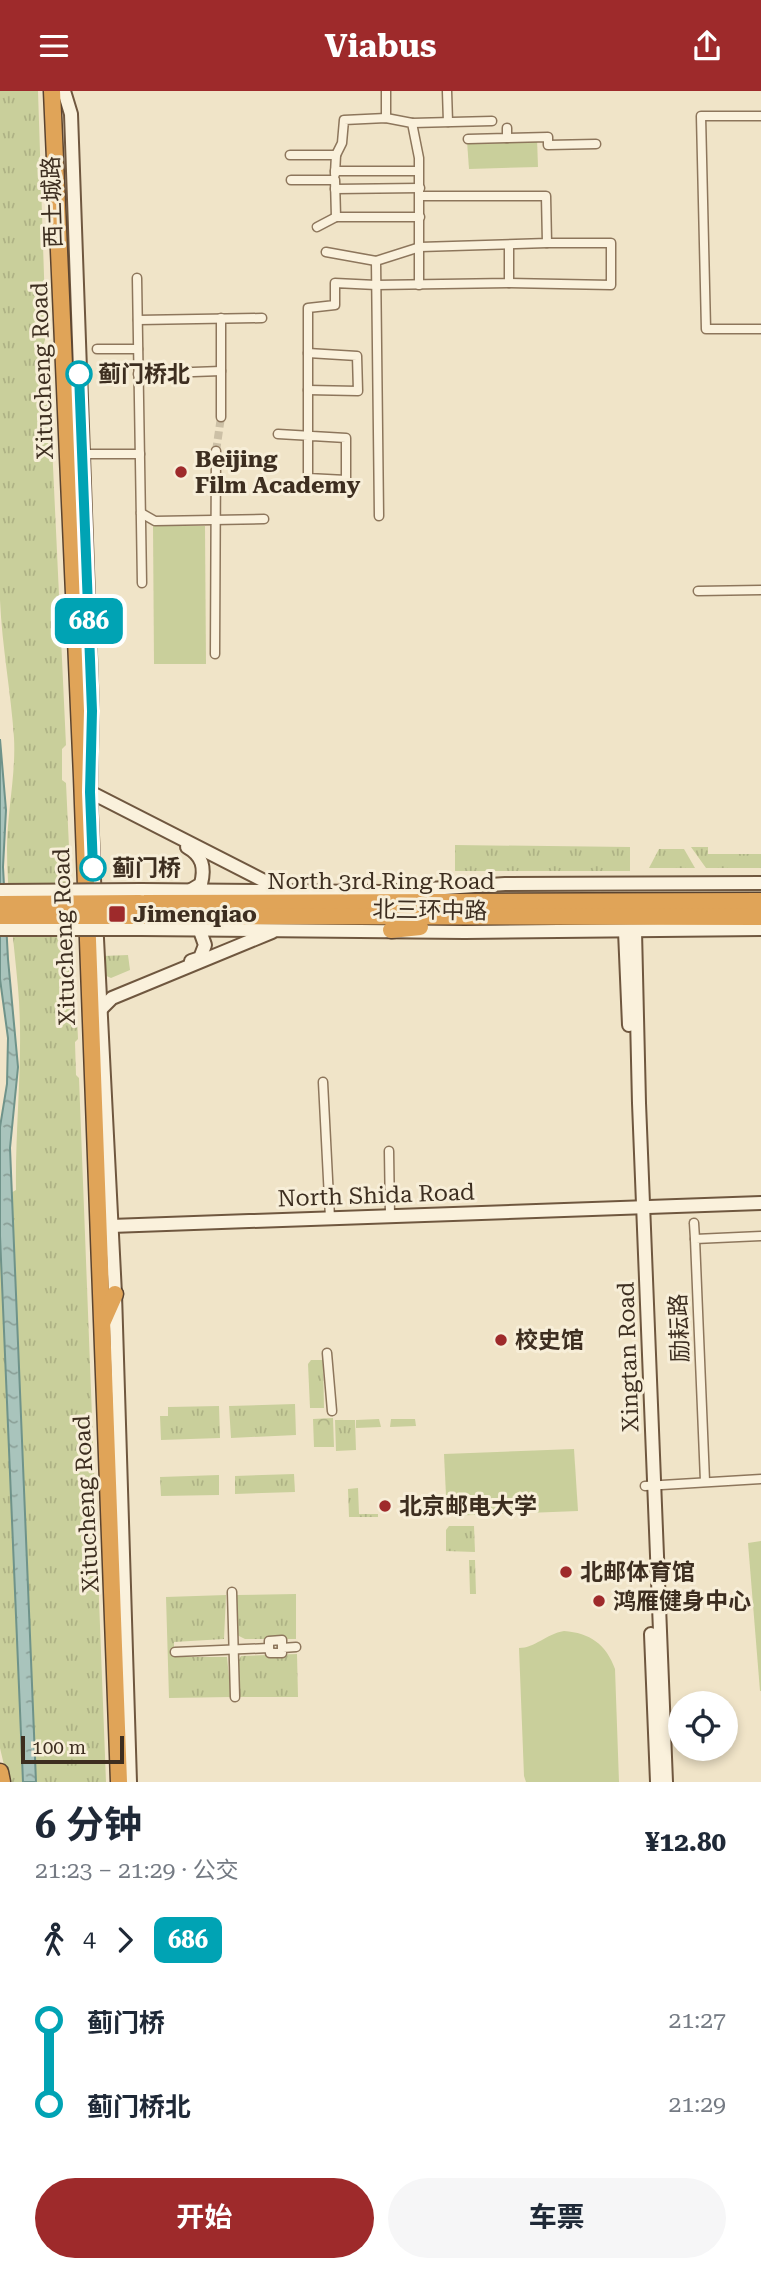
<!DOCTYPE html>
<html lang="zh">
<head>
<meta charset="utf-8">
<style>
  :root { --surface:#fff; --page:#f6f6f7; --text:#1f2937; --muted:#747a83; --accent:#9e2a2b }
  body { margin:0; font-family:"Roboto Serif","Noto Sans SC",serif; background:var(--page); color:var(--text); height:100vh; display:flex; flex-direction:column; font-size:26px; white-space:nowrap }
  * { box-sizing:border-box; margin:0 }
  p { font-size:23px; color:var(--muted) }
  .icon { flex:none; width:38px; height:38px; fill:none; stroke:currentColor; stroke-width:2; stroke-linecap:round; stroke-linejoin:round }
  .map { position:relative; height:1691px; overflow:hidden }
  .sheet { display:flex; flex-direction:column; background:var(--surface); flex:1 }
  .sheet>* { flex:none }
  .badge { padding:0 14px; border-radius:10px; font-size:24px; line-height:46px }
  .fabs { position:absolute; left:668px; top:1600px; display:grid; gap:14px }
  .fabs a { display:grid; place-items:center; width:70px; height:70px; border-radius:50%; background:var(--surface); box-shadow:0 4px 10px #0003; font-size:35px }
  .scale { position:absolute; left:21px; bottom:18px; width:103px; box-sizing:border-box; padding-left:7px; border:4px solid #3d2e20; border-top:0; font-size:19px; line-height:24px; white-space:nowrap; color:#3d2e20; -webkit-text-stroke:5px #f7eed8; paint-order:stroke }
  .map>.badge { position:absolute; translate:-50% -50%; box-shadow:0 0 0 4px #fff }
  .legs { display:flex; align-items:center; gap:10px; height:77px; padding:0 35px; font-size:23px }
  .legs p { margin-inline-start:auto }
  .overview { display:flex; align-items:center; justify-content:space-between; height:119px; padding:0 35px }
  h1 { font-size:38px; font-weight:700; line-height:52px }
  .action { display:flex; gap:14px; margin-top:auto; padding:14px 35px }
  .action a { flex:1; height:80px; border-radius:42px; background:var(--accent); color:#fff; font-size:28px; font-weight:700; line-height:80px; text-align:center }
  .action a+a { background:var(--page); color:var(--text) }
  ul { padding:0 35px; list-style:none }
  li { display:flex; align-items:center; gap:24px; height:84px; font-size:26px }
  li i { display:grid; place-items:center; width:10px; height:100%; margin:0 9px; background:currentColor }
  li i::after { content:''; width:18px; height:18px; margin:-9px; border:5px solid; border-radius:50%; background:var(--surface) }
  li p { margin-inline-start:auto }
  li:first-child i { background:linear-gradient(#0000 50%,currentColor 0) }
  li:last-child i { background:linear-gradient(currentColor 50%,#0000 0) }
  header { display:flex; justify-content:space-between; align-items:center; height:91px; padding:0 35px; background:var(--accent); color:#fff; font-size:32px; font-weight:700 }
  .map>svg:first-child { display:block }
</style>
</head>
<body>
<header><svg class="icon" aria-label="menu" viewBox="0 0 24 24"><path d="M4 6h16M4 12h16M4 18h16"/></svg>Viabus<svg class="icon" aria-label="share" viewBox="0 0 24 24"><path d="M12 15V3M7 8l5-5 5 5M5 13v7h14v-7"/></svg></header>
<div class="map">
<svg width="761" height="1691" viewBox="0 0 761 1691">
  <defs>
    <pattern id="grass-tufts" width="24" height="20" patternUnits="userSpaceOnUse" patternTransform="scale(1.75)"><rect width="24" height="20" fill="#c9cf9b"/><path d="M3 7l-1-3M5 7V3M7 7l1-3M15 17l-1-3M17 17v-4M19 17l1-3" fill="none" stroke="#aeb285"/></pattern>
    <pattern id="forest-crowns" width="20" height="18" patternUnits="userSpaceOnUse" patternTransform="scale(1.75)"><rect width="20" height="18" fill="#c9cf9b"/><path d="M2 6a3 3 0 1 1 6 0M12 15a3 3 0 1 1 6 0" fill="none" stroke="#aeb285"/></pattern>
    <pattern id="water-ripples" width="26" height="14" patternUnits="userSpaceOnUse" patternTransform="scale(1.75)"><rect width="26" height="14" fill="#a9c4bc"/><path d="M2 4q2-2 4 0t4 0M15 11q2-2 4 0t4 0" fill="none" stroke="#8ba098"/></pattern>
  </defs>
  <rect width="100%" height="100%" fill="#f0e4c8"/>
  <g fill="url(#grass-tufts)">
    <path d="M0,0H38L46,246L42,258L43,308L50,311L66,654L62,658V689L66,692L78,948L75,951L76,984L79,987L106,1691H8L0,1657V1108L16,1099C15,1031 24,964 18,897C14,850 7,805 7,758C7,721 16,684 14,647C11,601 2,556 0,509Z"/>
    <polygon points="455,754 630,756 630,780 455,780"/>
    <polygon points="691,756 708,756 708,763 761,763 761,777 706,777"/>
    <polygon points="659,758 684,758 695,777 649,777"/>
    <polygon points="128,864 130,879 111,887 104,884 103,865"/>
    <polygon points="311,1269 323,1269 324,1317 310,1317 308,1273"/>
    <polygon points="295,1313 296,1344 231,1347 229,1315"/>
    <polygon points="219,1315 220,1347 161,1349 160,1325 168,1325 168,1316"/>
    <polygon points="379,1328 381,1336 356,1337 356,1329"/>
    <polygon points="415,1328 416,1335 390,1336 391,1328"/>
    <polygon points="335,1329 355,1329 356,1359 336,1360"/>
    <polygon points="294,1383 295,1401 235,1403 235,1385"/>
    <polygon points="219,1384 219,1404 161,1405 160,1386"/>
    <polygon points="358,1397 359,1423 378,1423 378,1426 349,1426 348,1398"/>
    <polygon points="449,1435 474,1435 475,1461 446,1460 446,1439"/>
    <polygon points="469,1469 475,1469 476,1503 470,1503"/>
    <polygon points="296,1503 296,1548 245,1548 237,1544 236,1504"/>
    <polygon points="226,1504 224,1548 174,1551 174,1566 227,1566 231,1606 169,1607 166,1506"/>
    <polygon points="297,1563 298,1606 239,1606 238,1571 241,1565"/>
  </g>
  <polygon fill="url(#forest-crowns)" points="333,1327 334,1356 314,1356 313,1328"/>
  <g fill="#c9cf9b">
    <polygon points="537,47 538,76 469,78 467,50"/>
    <polygon points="153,435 205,435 206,573 154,573"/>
    <polygon points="574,1358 578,1420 447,1425 444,1363"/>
    <polygon points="761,1450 761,1600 760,1600 748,1452"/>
    <path d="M564,1540C590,1542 606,1553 615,1578L619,1691H526L524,1685L519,1557C535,1557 546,1543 564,1540Z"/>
  </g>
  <polygon fill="url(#water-ripples)" stroke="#6f938a" stroke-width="2" points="0,648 6,719 3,776 8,868 18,976 10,1057 36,1691 23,1691 0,1145 0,1036 7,993 8,947 0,888"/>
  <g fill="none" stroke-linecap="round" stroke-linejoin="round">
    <polyline stroke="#ccc0a6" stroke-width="8" stroke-dasharray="8 4" stroke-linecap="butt" points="216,360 221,326"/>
    <g stroke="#8d765c" stroke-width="11">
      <g id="street">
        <polyline points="447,0 448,31"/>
        <polyline points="761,25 701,25 706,238 761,238"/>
        <polyline points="386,27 386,0"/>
        <polyline points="412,32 492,30"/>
        <polyline points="507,47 548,46 548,54 596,53"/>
        <polyline points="468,48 507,47 507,37"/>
        <polyline points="290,64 336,64 335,83"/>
        <polyline points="336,64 342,52 344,29 386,27 412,32 419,67 419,194"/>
        <polyline points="335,80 418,80"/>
        <polyline points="291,89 335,89 336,126 420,126"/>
        <polyline points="335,98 420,97"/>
        <polyline points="317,136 336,126"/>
        <polyline points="326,161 376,170"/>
        <polyline points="137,187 142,492"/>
        <polyline points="509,192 611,194 611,152 547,152"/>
        <polyline points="221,227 221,326"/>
        <polyline points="138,229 262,227"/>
        <polyline points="97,258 138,258"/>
        <polyline points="308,262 357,265 358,300 308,299"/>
        <polyline points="138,283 221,280"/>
        <polyline points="278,343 346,347 346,389 308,387 308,217 335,214 335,192 376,194 509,192 509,154"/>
        <polyline points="83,363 140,363"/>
        <polyline points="141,422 155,430 264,428"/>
        <polyline points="379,425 376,170 420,156 547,152 546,105 420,105"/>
        <polyline points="698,500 761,499"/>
        <polyline points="215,563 216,360"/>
        <polyline points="323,991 330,1127"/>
        <polyline points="389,1060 390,1125"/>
        <polyline points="694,1132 695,1148"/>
        <polyline points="327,1262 332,1320"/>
        <polyline points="705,1390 695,1148 761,1145"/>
        <polyline points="645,1395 761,1388"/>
        <polyline points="232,1501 235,1606"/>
        <polyline points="269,1557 269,1550 282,1549 282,1557"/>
        <polyline points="175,1561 269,1557 270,1562 282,1562 282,1557 296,1556"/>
      </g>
    </g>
    <g stroke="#6f573f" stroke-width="16">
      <g id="secondary">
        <polyline points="64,0 71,23 92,620 90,701 95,809"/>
        <polyline points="90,701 278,797"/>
        <path d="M187,756C203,765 205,777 201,793L191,799"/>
        <polyline points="141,799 384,801 505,793 761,792"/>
        <polyline points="96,828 115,1203 130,1691"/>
        <polyline points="141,838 465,841 761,838"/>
        <polyline points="625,840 629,934"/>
        <polyline points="635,840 639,1012 666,1691"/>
        <polyline points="191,870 200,867 205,854 199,837"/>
        <polyline points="101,918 112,907 272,841"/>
        <polyline points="111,1135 761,1112"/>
        <polyline points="651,1543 657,1691"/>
      </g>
    </g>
    <g stroke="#5b4430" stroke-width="19">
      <g id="highway">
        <polyline points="52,0 82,686 119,1691"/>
        <polyline points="140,812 761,810"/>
        <polyline points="141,825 761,826"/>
        <polyline points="391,839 420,836"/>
        <polyline points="103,1230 115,1203"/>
        <polyline points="0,1681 2,1691"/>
      </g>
    </g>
    <use href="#street" stroke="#faf1dc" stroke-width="8"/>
    <use href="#secondary" stroke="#faf1dc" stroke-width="12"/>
    <use href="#highway" stroke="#e0a458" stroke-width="16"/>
    <g stroke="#6f573f" stroke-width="16" stroke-linecap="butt">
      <g id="secondary-bridge">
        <polyline points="0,800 141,799"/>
        <polyline points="0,838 141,838"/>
      </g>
    </g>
    <g stroke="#5b4430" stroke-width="19" stroke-linecap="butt">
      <g id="highway-bridge">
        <polyline points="0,813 140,812"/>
        <polyline points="0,825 141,825"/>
      </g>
    </g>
    <use href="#secondary-bridge" stroke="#faf1dc" stroke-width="12"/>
    <use href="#highway-bridge" stroke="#e0a458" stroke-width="16"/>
  </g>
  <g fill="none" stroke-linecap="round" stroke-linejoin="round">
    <g stroke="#fff" stroke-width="16">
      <polyline id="line-1" points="79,283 92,620 90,701 93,777"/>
    </g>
    <use href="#line-1" stroke="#00a3b4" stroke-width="10"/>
  </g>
  <g fill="#fff" stroke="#00a3b4" stroke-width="3.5">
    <circle cx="79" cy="283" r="12"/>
    <circle cx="93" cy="777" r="12"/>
  </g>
  <g fill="#9e2a2b" stroke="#f7eed8" stroke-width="2.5">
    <circle cx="181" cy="381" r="7"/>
    <rect x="108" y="814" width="18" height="18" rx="3.5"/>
    <circle cx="501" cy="1249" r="7"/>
    <circle cx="385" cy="1415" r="7"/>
    <circle cx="566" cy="1481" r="7"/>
    <circle cx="599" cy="1510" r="7"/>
  </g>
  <g text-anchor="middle" stroke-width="6" stroke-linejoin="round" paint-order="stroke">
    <g font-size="23" fill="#3d2e20" stroke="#f7eed8">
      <text transform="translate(52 111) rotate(-92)" y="8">西土城路</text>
      <text transform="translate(42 280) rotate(-92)" y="8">Xitucheng Road</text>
      <text x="381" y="798">North 3rd Ring Road</text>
      <text transform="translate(430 819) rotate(1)" y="8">北三环中路</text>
      <text transform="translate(64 846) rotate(-92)" y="8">Xitucheng Road</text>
      <text transform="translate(376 1104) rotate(-2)" y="8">North Shida Road</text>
      <text transform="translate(679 1237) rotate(-92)" y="8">励耘路</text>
      <text transform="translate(628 1266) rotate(-92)" y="8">Xingtan Road</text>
      <text transform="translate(86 1413) rotate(-93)" y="8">Xitucheng Road</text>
    </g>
    <g font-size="23" font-weight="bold" fill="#3d2e20" stroke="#f7eed8" text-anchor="start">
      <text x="98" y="291">蓟门桥北</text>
      <text x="112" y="785">蓟门桥</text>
    </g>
    <g font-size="23" font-weight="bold" fill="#3d2e20" stroke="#f7eed8" text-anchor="start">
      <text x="195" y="376">Beijing<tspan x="195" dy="26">Film Academy</tspan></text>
      <text x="133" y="831">Jimenqiao</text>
      <text x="515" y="1257">校史馆</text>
      <text x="399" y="1423">北京邮电大学</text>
      <text x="580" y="1489">北邮体育馆</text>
      <text x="613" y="1518">鸿雁健身中心</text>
    </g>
  </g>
</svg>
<div class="fabs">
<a><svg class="icon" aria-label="locate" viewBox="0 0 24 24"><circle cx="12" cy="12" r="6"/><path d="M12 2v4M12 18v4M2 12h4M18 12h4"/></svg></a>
</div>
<div class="scale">100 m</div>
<b class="badge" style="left:89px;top:530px;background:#00a3b4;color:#fff">686</b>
</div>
<section class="sheet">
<div class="overview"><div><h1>6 分钟</h1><p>21:23 – 21:29 · 公交</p></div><b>¥12.80</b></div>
<div class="legs"><svg class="icon" aria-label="walk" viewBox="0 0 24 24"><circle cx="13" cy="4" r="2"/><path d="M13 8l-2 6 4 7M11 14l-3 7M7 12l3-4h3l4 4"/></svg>4<svg class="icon" aria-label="forward" viewBox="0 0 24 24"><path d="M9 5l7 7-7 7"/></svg><b class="badge" style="background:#00a3b4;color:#fff">686</b></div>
<ul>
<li><i style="color:#00a3b4"></i><b>蓟门桥</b><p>21:27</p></li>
<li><i style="color:#00a3b4"></i><b>蓟门桥北</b><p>21:29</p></li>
</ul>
<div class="action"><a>开始</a><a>车票</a></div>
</section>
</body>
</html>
